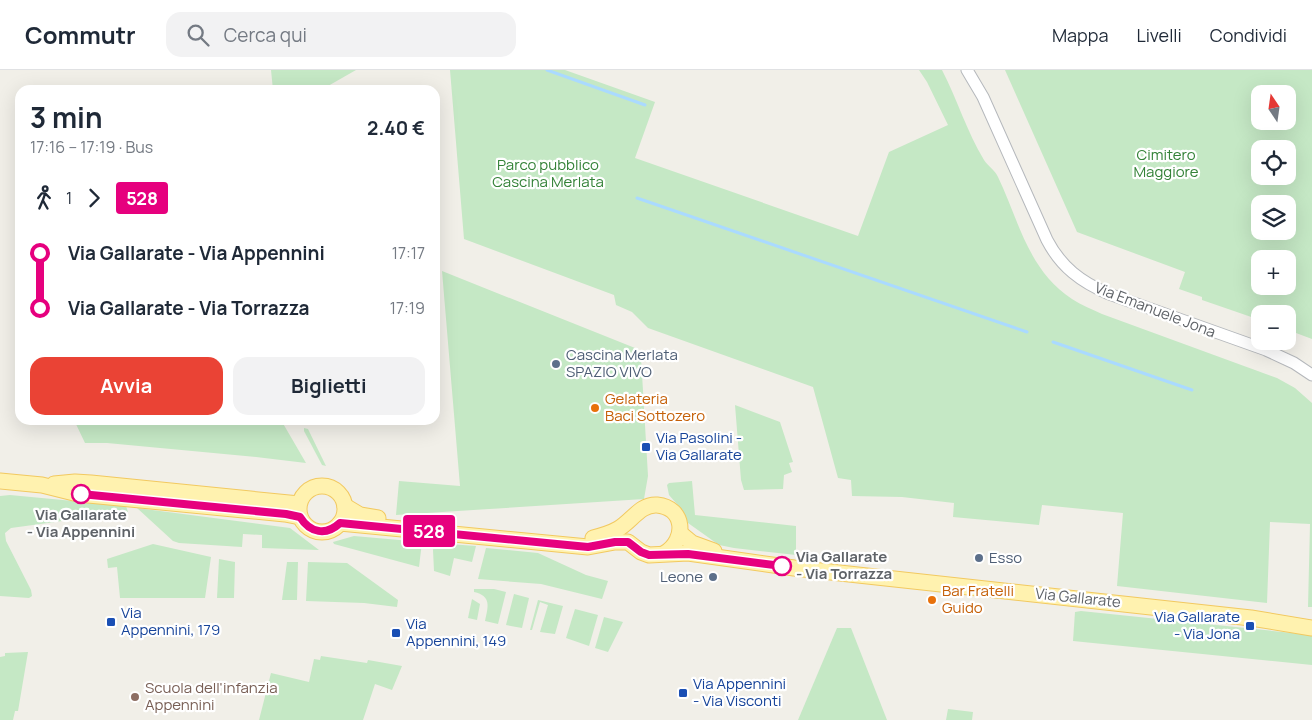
<!DOCTYPE html>
<html lang="it">
<head>
<meta charset="utf-8">
<style>
  :root { --surface:#fff; --page:#f2f2f3; --text:#1f2937; --muted:#747a83; --line:#e0e1e3; --accent:#ea4335 }
  body { margin:0; font-family:Manrope,sans-serif; background:var(--page); color:var(--text); height:100vh; display:flex; flex-direction:column; font-size:19px; white-space:nowrap }
  * { box-sizing:border-box; margin:0 }
  p { font-size:16px; color:var(--muted) }
  .icon { flex:none; width:28px; height:28px; fill:none; stroke:currentColor; stroke-width:2; stroke-linecap:round; stroke-linejoin:round }
  .map { position:relative; flex:1; overflow:hidden }
  .details { position:absolute; left:15px; top:15px; width:425px; height:340px; display:flex; flex-direction:column; background:var(--surface); border-radius:15px; box-shadow:0 5px 20px #0002 }
  .details>* { flex:none }
  .badge { padding:0 10px; border-radius:4px; font-size:18px; line-height:32px }
  .needle { width:32px; rotate:347deg }
  .fabs { position:absolute; left:1251px; top:15px; display:grid; gap:10px }
  .fabs a { display:grid; place-items:center; width:45px; height:45px; border-radius:10px; background:var(--surface); box-shadow:0 5px 20px #0002; font-size:25px }
  .map>.badge { position:absolute; translate:-50% -50%; box-shadow:0 0 0 2px #fff }
  .legs { display:flex; align-items:center; gap:8px; height:55px; padding:0 15px; font-size:16px }
  .legs p { margin-inline-start:auto }
  .headline { display:flex; align-items:center; justify-content:space-between; height:85px; padding:0 15px }
  h1 { font-size:28px; font-weight:700; line-height:38px }
  .cta { display:flex; gap:10px; margin-top:auto; padding:10px 15px }
  .cta a { flex:1; height:58px; border-radius:15px; background:var(--accent); color:#fff; font-size:20px; font-weight:700; line-height:58px; text-align:center }
  .cta a+a { background:var(--page); color:var(--text) }
  ul { padding:0 15px; list-style:none }
  li { display:flex; align-items:center; gap:18px; height:55px; font-size:19px }
  li i { display:grid; place-items:center; width:8px; height:100%; margin:0 6px; background:currentColor }
  li i::after { content:''; width:12px; height:12px; margin:-6px; border:4px solid; border-radius:50%; background:var(--surface) }
  li p { margin-inline-start:auto }
  li:first-child i { background:linear-gradient(#0000 50%,currentColor 0) }
  li:last-child i { background:linear-gradient(currentColor 50%,#0000 0) }
  header { display:flex; align-items:center; gap:30px; box-sizing:border-box; height:70px; padding:0 25px; background:var(--surface); border-bottom:1px solid var(--line) }
  header strong { font-size:24px }
  nav { display:flex; gap:28px; margin-inline-start:auto; font-size:18px }
  .search { width:350px; height:45px; background:var(--page); display:flex; align-items:center; gap:12px; box-sizing:border-box; padding:0 18px; border-radius:15px; color:var(--muted); font-size:19px }
  .map>svg:first-child { display:block }
</style>
</head>
<body>
<header>
<strong>Commutr</strong>
<div class="search"><svg class="icon" aria-label="search" viewBox="0 0 24 24"><circle cx="10" cy="10" r="6"/><path d="M15 15l6 6"/></svg>Cerca qui</div>
<nav><a>Mappa</a><a>Livelli</a><a>Condividi</a></nav>
</header>
<div class="map">
<svg width="1312" height="650" viewBox="0 0 1312 650">
  <rect width="100%" height="100%" fill="#f1efe8"/>
  <g fill="#c5e8c5" fill-rule="evenodd">
    <polygon points="271,0 356,0 321,20 273,20"/>
    <path d="M450,0H565L655,32L635,88L858,166L889,82L948,55L927,12L919,0H942C957,29 967,62 984,90C988,96 995,100 998,107C1019,151 1028,200 1072,229C1081,235 1092,239 1102,244L1277,308L1295,318L1312,333V537H1308L1310,454L1270,452L1267,533L1117,516L1123,443L1042,435L1039,455L953,447L954,433L902,427L852,426L851,410L838,408L813,317L648,258L632,242L616,235L614,225L464,169Z"/>
    <path d="M1005,0H1312V269L1288,260V244H1260V250L1202,230V227L1179,219L1185,202L1077,162ZM1260,24H1288V51H1260ZM1260,79H1288V106H1260ZM1260,134H1288V161H1260ZM1260,189H1288V216H1260Z"/>
    <polygon points="442,201 635,278 641,287 648,406 644,429 396,445 399,411 460,416"/>
    <polygon points="735,335 780,352 793,392 789,393 792,402 784,405 783,419 744,420 741,410"/>
    <polygon points="74,350 281,350 306,393 256,387 107,373 85,373"/>
    <polygon points="304,358 308,359 326,396 322,395 304,361"/>
    <polygon points="692,411 695,445 796,456 796,485 734,478 719,475 688,453 683,441 669,425 667,415 669,413"/>
    <polygon points="10,425 126,436 128,442 11,458 5,463 6,471 31,520 32,526 29,528 0,526 0,426"/>
    <polygon points="137,438 290,458 319,480 262,478 262,465 243,464 242,477 179,473 173,471"/>
    <polygon points="354,466 422,472 419,497 334,474 333,472"/>
    <polygon points="435,473 476,476 472,492 454,488 450,506 434,501 433,480"/>
    <polygon points="153,474 211,487 205,528 120,528 117,497 108,498 107,489"/>
    <polygon points="486,478 538,483 586,505 608,511 602,529 541,514 478,509"/>
    <polygon points="219,489 235,492 234,528 217,528"/>
    <polygon points="287,492 298,492 297,530 282,530"/>
    <polygon points="308,492 347,493 398,530 397,537 364,533 306,531"/>
    <path d="M474,519H494L506,522L498,554L485,551C488,537 492,526 474,522Z"/>
    <polygon points="514,524 529,528 522,558 506,555"/>
    <polygon points="472,529 480,534 477,550 468,548"/>
    <polygon points="538,530 563,536 555,564 540,562 548,535 540,532 532,560 530,560"/>
    <polygon points="575,539 598,545 589,576 566,568"/>
    <polygon points="1081,541 1312,565 1312,595 1073,571 1075,542"/>
    <polygon points="604,547 623,552 608,582 595,578"/>
    <polygon points="837,558 851,558 887,650 798,650"/>
    <polygon points="28,582 18,641 15,641 13,650 0,650 0,587 5,586 5,583"/>
    <polygon points="321,586 367,593 368,590 402,596 392,620 375,614 363,650 259,650 271,603 309,612 314,589 320,590"/>
    <polygon points="948,639 973,642 972,650 946,650"/>
  </g>
  <g fill="none" stroke-linecap="round" stroke-linejoin="round">
    <g stroke="#aadaff" stroke-width="3">
      <polyline points="547,0 645,35"/>
      <polyline points="637,128 1027,262"/>
      <polyline points="1053,272 1192,320"/>
    </g>
    <g stroke="#b5b8bc" stroke-width="13">
      <path id="minor" d="M967,0L983,27L1047,170C1061,197 1081,212 1109,224L1266,280L1294,293L1312,305"/>
    </g>
    <g stroke="#f2c960" stroke-width="17">
      <g id="major">
        <polyline points="0,411 42,415 78,424 285,444 300,447"/>
        <polyline points="54,414 75,412 91,413 299,434"/>
        <circle cx="322" cy="439" r="23"/>
        <polyline points="345,436 360,445 378,448"/>
        <polyline points="340,453 588,477 615,472 628,472 641,482 649,485 688,483 794,498 1251,548 1312,558"/>
        <polyline points="680,463 692,473 714,481"/>
        <path d="M593,468C601,466 611,463 618,459C632,451 640,434 657,435C685,438 687,469 665,483"/>
      </g>
    </g>
    <use href="#minor" stroke="#fff" stroke-width="11"/>
    <use href="#major" stroke="#fff2af" stroke-width="15"/>
  </g>
  <g fill="none" stroke-linecap="round" stroke-linejoin="round">
    <g stroke="#fff" stroke-width="11">
      <path id="line-1" d="M81,424L286,444L300,447C310,463 326,466 340,453L588,477L615,472H628L641,482L649,485L688,484L782,496"/>
    </g>
    <use href="#line-1" stroke="#e6007e" stroke-width="8"/>
  </g>
  <g fill="#5c6f8a" stroke="#fff" stroke-width="2">
    <circle cx="556" cy="294" r="5"/>
    <circle cx="979" cy="488" r="5"/>
    <circle cx="713" cy="507" r="5"/>
  </g>
  <g fill="#e8710a" stroke="#fff" stroke-width="2">
    <circle cx="595" cy="338" r="5"/>
    <circle cx="932" cy="530" r="5"/>
  </g>
  <g fill="#1a4fb4" stroke="#fff" stroke-width="2">
    <rect x="641" y="372" width="10" height="10" rx="2.5"/>
    <rect x="106" y="547" width="10" height="10" rx="2.5"/>
    <rect x="1245" y="551" width="10" height="10" rx="2.5"/>
    <rect x="391" y="558" width="10" height="10" rx="2.5"/>
    <rect x="678" y="618" width="10" height="10" rx="2.5"/>
  </g>
  <g fill="#fff" stroke="#e6007e" stroke-width="2.5">
    <circle cx="81" cy="424" r="9"/>
    <circle cx="782" cy="496" r="9"/>
  </g>
  <circle fill="#8d6e63" stroke="#fff" stroke-width="2" cx="135" cy="627" r="5"/>
  <g text-anchor="middle" stroke-width="4.5" stroke-linejoin="round" paint-order="stroke">
    <g font-size="15" fill="#348238" stroke="#fff">
      <text x="1166" y="90">Cimitero<tspan x="1166" dy="17">Maggiore</tspan></text>
      <text x="548" y="100">Parco pubblico<tspan x="548" dy="17">Cascina Merlata</tspan></text>
    </g>
    <g font-size="15" fill="#5f6368" stroke="#fff">
      <text transform="translate(1155 240) rotate(21)" y="5">Via Emanuele Jona</text>
      <text transform="translate(1078 528) rotate(6)" y="5">Via Gallarate</text>
    </g>
    <g font-size="15" fill="#4e5e75" stroke="#fff" text-anchor="start">
      <text x="566" y="290">Cascina Merlata<tspan x="566" dy="17">SPAZIO VIVO</tspan></text>
      <text x="989" y="493">Esso</text>
      <text x="703" y="512" text-anchor="end">Leone</text>
    </g>
    <g font-size="15" fill="#c56008" stroke="#fff" text-anchor="start">
      <text x="605" y="334">Gelateria<tspan x="605" dy="17">Baci Sottozero</tspan></text>
      <text x="942" y="526">Bar Fratelli<tspan x="942" dy="17">Guido</tspan></text>
    </g>
    <g font-size="15" fill="#164399" stroke="#fff" text-anchor="start">
      <text x="656" y="373">Via Pasolini -<tspan x="656" dy="17">Via Gallarate</tspan></text>
      <text x="121" y="548">Via<tspan x="121" dy="17">Appennini, 179</tspan></text>
      <text x="1240" y="552" text-anchor="end">Via Gallarate<tspan x="1240" dy="17">- Via Jona</tspan></text>
      <text x="406" y="559">Via<tspan x="406" dy="17">Appennini, 149</tspan></text>
      <text x="693" y="619">Via Appennini<tspan x="693" dy="17">- Via Visconti</tspan></text>
    </g>
    <g font-size="15" font-weight="bold" fill="#5f6368" stroke="#fff">
      <text x="81" y="450">Via Gallarate<tspan x="81" dy="17">- Via Appennini</tspan></text>
      <text x="796" y="492" text-anchor="start">Via Gallarate<tspan x="796" dy="17">- Via Torrazza</tspan></text>
    </g>
    <g font-size="15" fill="#785e54" stroke="#fff" text-anchor="start">
      <text x="145" y="623">Scuola dell'infanzia<tspan x="145" dy="17">Appennini</tspan></text>
    </g>
  </g>
</svg>
<div class="fabs">
<a><svg class="needle" viewBox="-14 -14 28 28"><path d="M0-13l5 13h-10z" fill="#e53935"/><path d="M0 13l5-13h-10z" fill="#747a83"/></svg></a>
<a><svg class="icon" aria-label="locate" viewBox="0 0 24 24"><circle cx="12" cy="12" r="6"/><path d="M12 2v4M12 18v4M2 12h4M18 12h4"/></svg></a>
<a><svg class="icon" aria-label="layers" viewBox="0 0 24 24"><path d="M12 4l9 5-9 5-9-5zM3 14l9 5 9-5"/></svg></a>
<a>+</a>
<a>−</a>
</div>
<b class="badge" style="left:429px;top:461px;background:#e6007e;color:#fff">528</b>
<section class="details">
<div class="headline"><div><h1>3 min</h1><p>17:16 – 17:19 · Bus</p></div><b>2.40 €</b></div>
<div class="legs"><svg class="icon" aria-label="walk" viewBox="0 0 24 24"><circle cx="13" cy="4" r="2"/><path d="M13 8l-2 6 4 7M11 14l-3 7M7 12l3-4h3l4 4"/></svg>1<svg class="icon" aria-label="forward" viewBox="0 0 24 24"><path d="M9 5l7 7-7 7"/></svg><b class="badge" style="background:#e6007e;color:#fff">528</b></div>
<ul>
<li><i style="color:#e6007e"></i><b>Via Gallarate - Via Appennini</b><p>17:17</p></li>
<li><i style="color:#e6007e"></i><b>Via Gallarate - Via Torrazza</b><p>17:19</p></li>
</ul>
<div class="cta"><a>Avvia</a><a>Biglietti</a></div>
</section>
</div>
</body>
</html>
